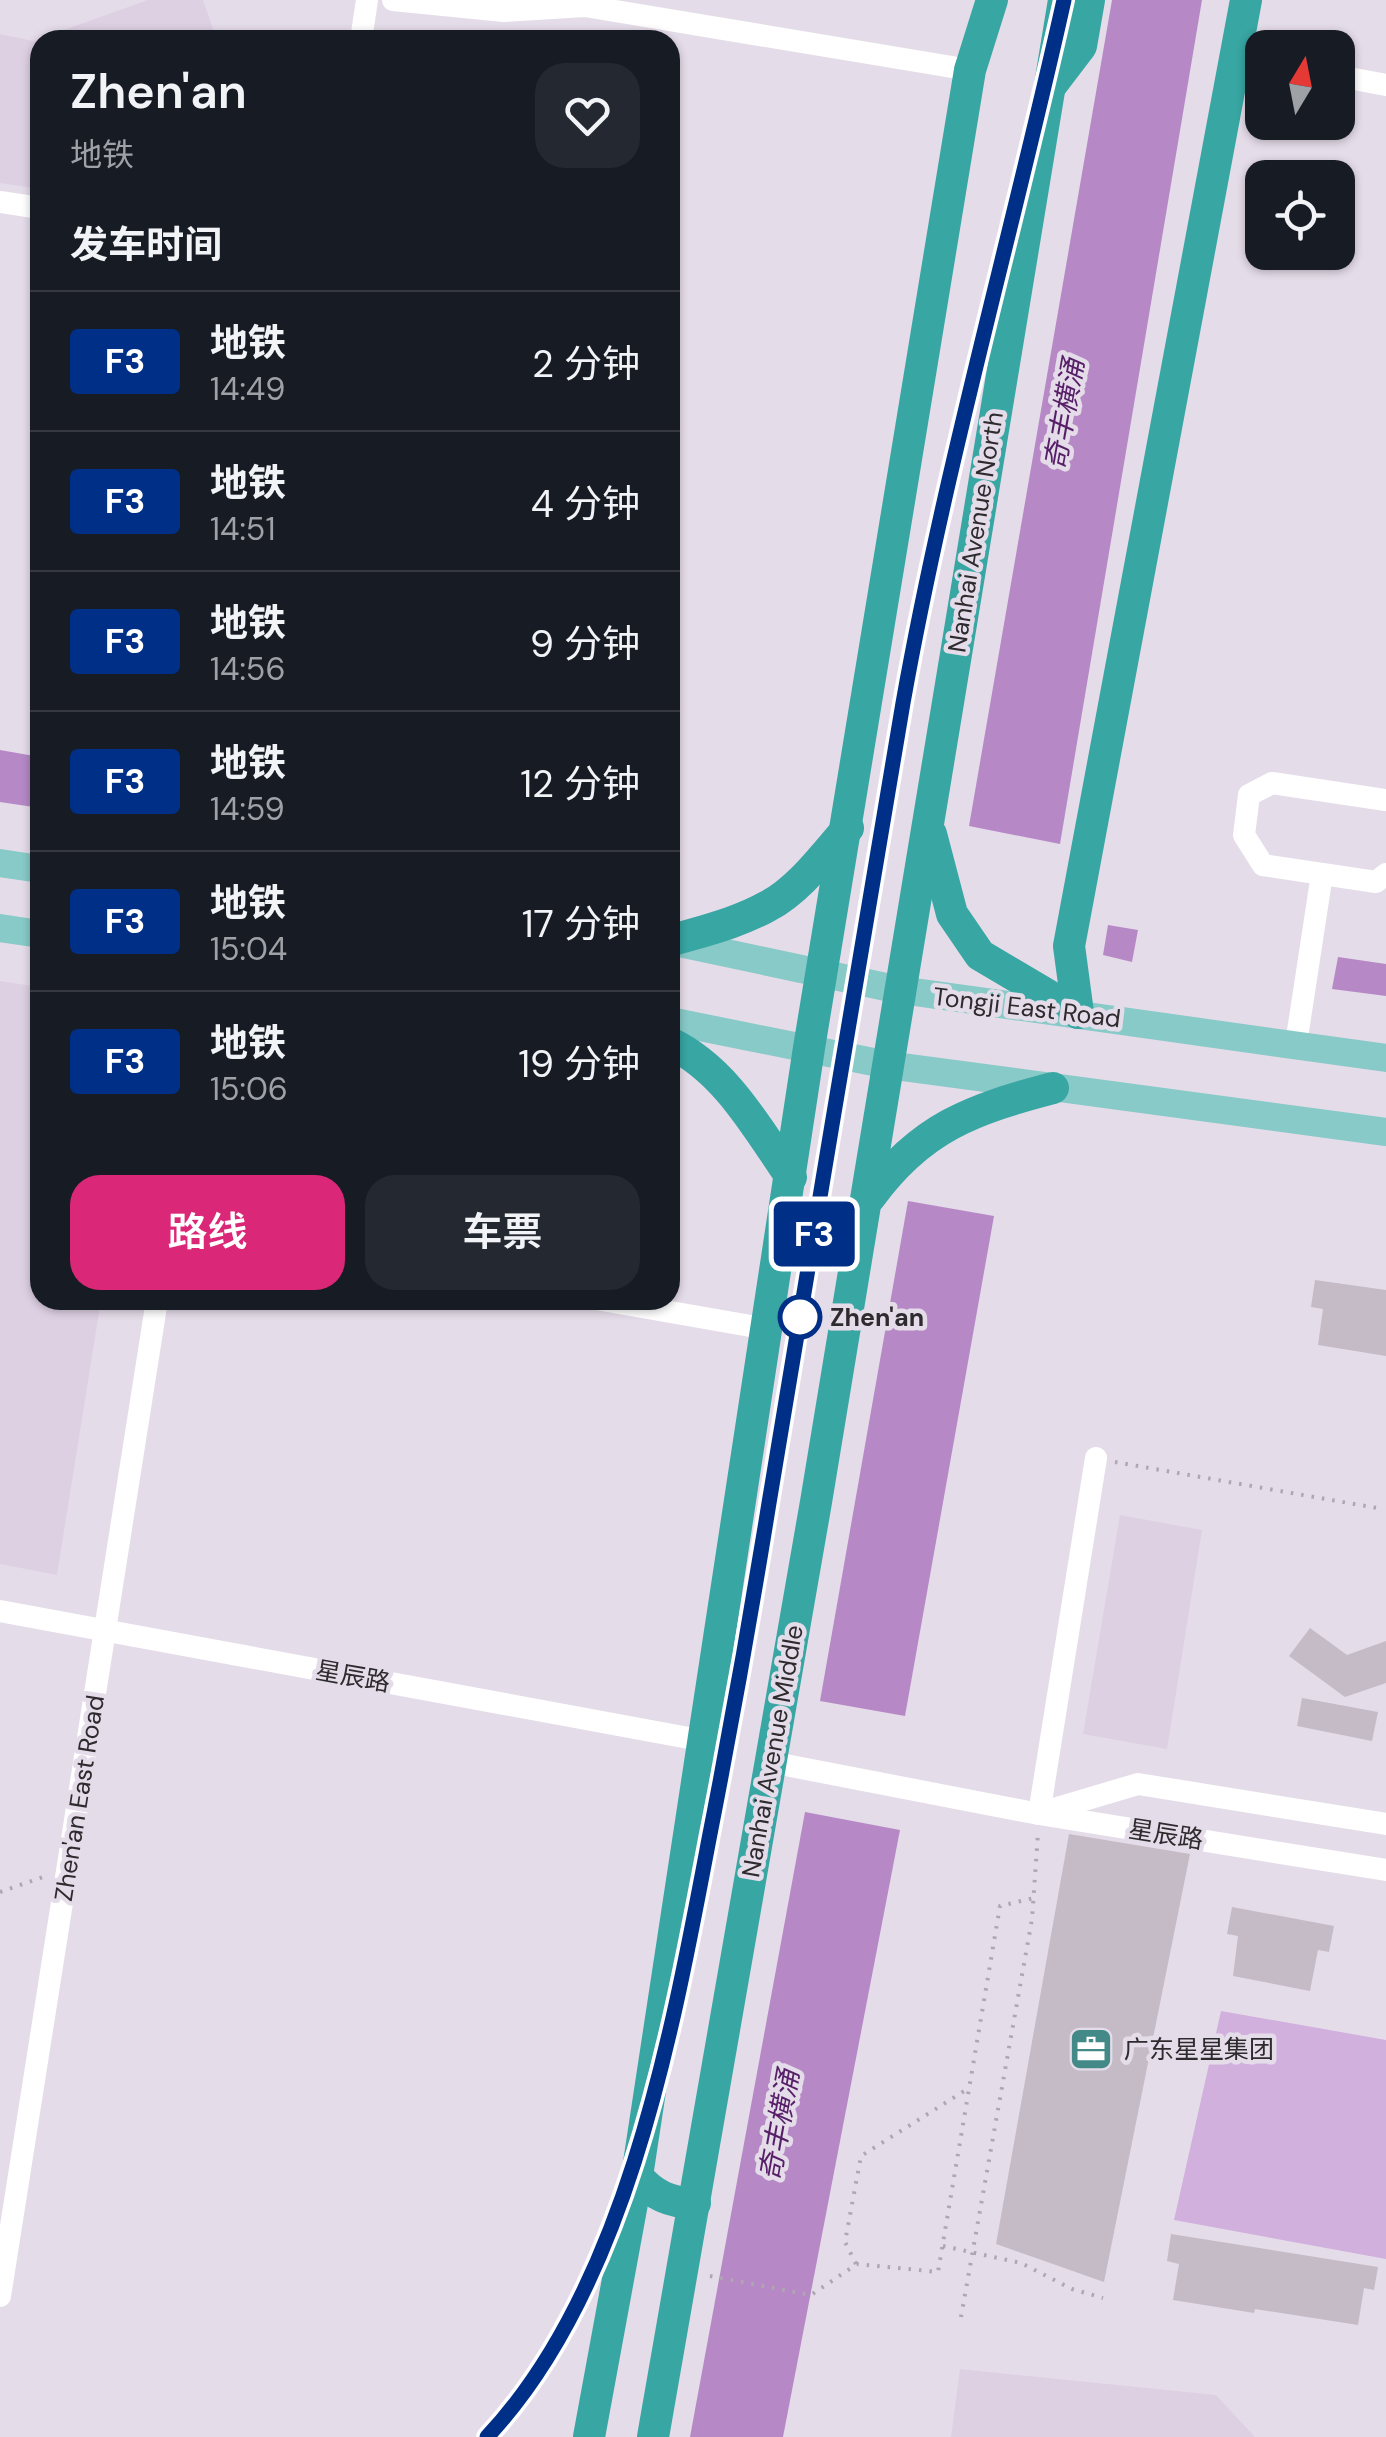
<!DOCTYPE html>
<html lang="zh">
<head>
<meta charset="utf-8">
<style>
  :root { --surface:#171b24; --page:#242831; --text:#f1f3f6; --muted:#9ea1a6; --line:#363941; --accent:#db2777 }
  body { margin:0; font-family:"DM Sans","Noto Sans SC",sans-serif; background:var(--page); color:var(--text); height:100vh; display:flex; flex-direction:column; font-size:38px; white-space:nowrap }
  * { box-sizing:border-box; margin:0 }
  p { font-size:32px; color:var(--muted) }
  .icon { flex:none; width:55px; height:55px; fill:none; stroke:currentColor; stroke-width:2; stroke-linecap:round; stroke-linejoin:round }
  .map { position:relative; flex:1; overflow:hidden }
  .drawer { position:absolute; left:30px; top:30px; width:650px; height:1280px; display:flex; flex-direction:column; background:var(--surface); border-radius:30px; box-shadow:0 2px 8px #0004 }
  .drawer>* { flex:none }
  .badge { padding:0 20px; border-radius:8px; font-size:35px; line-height:65px }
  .needle { width:65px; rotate:10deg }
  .controls { position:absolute; left:1245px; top:30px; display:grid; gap:20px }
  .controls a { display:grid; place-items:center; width:110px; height:110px; border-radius:20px; background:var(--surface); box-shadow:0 2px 8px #0004; font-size:50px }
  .map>.badge { position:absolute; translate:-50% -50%; box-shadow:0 0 0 5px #fff }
  h2 { padding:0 40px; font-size:38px; line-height:90px }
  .round { display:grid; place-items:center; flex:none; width:105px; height:105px; border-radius:30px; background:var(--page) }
  .overview { display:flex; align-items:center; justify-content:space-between; height:170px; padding:0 40px }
  h1 { font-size:48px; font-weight:600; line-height:75px }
  .cta { display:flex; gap:20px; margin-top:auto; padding:20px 40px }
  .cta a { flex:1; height:115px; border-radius:30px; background:var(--accent); color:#fff; font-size:40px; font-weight:600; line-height:115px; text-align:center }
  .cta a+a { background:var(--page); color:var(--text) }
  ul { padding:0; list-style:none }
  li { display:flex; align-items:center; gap:30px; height:140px; padding:0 40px; border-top:2px solid var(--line) }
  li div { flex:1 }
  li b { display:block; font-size:38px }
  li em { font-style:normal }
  li .badge { min-width:110px; font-weight:700; text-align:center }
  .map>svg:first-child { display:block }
</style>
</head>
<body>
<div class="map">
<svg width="1386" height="2437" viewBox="0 0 1386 2437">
  <rect width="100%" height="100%" fill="#e5dce9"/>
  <g fill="#ddd0e3">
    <polygon points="148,0 203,0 217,40 40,40 40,189 0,183 0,34 33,41"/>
    <polygon points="0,981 40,987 40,1300 101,1300 57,1575 0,1564"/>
    <polygon points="1120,1515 1202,1530 1167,1749 1083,1734"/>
    <polygon points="960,2369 1216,2395 1255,2437 951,2437"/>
  </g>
  <polygon fill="#d1b0de" points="1221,2011 1386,2040 1386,2259 1174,2220"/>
  <g fill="#b689c6">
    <polygon points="1112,0 1202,0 1060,844 969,826"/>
    <polygon points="0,750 40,757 40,808 0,802"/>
    <polygon points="1108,925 1138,930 1132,962 1103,955"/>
    <polygon points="1338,957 1386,964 1386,996 1332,989"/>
    <polygon points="908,1201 994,1216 905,1716 820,1701"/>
    <polygon points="805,1812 900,1830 783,2437 690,2437"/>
  </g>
  <g fill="#c4bbc7">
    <polygon points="1315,1280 1386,1290 1386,1356 1318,1345 1323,1309 1311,1307"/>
    <polygon points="1310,1628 1347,1655 1386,1641 1386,1683 1345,1697 1289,1656"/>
    <polygon points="1302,1698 1378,1712 1372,1741 1297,1726"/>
    <polygon points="1069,1834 1190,1854 1104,2282 996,2244"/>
    <polygon points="1232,1907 1334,1926 1329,1952 1318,1950 1310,1991 1233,1976 1238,1936 1227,1934"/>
    <polygon points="1171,2234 1378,2267 1374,2290 1364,2288 1358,2325 1255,2309 1254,2313 1173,2300 1179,2264 1167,2261"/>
  </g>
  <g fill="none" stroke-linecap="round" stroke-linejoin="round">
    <g stroke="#aea7b1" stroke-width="4" stroke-dasharray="2.5 8" stroke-linecap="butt">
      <polyline points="1115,1462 1377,1508"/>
      <polyline points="0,1892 43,1877"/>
      <polyline points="943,2246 1021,2263 1072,2289 1103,2298"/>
      <polyline points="856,2264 845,2242 861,2156 969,2088"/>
      <polyline points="710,2276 811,2295 857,2264 938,2272 1000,1906 1034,1898"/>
      <polyline points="961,2317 1032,1919 1038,1833"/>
    </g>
    <g stroke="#fff" stroke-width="22">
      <polyline points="393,0 504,11 585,6 970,70"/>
      <polyline points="361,40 367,0"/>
      <polyline points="1338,76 1386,85"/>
      <polyline points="0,202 40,208"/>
      <polyline points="1386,800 1272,783 1249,795 1244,835 1263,865 1376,882 1386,874"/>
      <polyline points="1296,1044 1322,874"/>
      <polyline points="602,1300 768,1329"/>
      <polyline points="0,1611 705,1741"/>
      <polyline points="770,1762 1039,1814 1386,1870"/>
      <polyline points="1047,1811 1138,1784 1386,1824"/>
      <polyline points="1039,1814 1096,1458"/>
      <polyline points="0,2296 157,1300"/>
    </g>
    <g stroke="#88cac8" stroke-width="28">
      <polyline points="0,863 40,869"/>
      <polyline points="0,928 40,934"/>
      <polyline points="670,941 900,990 1386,1058"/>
      <polyline points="670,1021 888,1065 1386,1132"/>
    </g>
    <g stroke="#38a6a3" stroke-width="32">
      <polyline points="1052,84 1081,46 1089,0"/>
      <polyline points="931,834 952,914 980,955 1078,1013"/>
      <path d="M670,941C703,931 738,923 768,906C799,890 825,854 848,828"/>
      <polyline points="1078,1013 1069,946 1246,0"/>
      <path d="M670,1043C726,1070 757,1128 791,1177"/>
      <path d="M870,1197C921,1127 973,1109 1053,1088"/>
      <path d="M637,2176C653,2195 670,2203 695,2203"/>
      <polyline points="589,2437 637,2176 809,1048 970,70 992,0"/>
      <polyline points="653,2437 816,1502 1064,0"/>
    </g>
  </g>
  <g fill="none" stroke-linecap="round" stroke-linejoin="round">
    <g stroke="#fff" stroke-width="22">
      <path id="line" d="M487,2437C626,2289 672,2034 709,1839C731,1727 751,1615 769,1503C814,1236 857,970 903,703C945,467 1012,234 1064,0"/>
    </g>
    <use href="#line" stroke="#002f87" stroke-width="15"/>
  </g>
  <defs>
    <g id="office-square" transform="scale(2.25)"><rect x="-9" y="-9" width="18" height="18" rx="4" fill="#428987" stroke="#e5dce9"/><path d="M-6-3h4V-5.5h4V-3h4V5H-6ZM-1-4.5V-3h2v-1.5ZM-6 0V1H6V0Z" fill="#fff"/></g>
  </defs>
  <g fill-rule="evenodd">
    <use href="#office-square" x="1091" y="2049"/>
  </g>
  <circle fill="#fff" stroke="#002f87" stroke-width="5" cx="800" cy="1317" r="20"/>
  <g text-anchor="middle" stroke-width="9" stroke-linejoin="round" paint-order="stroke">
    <g font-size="25" fill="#2e2b2f" stroke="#e5dce9">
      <text transform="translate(975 532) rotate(-81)" y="9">Nanhai Avenue North</text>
      <text transform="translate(1027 1007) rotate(7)" y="9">Tongji East Road</text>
      <text transform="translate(353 1676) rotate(10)" y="9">星辰路</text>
      <text transform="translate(772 1751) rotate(-80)" y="9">Nanhai Avenue Middle</text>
      <text transform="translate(79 1798) rotate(-81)" y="9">Zhen'an East Road</text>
      <text transform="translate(1166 1834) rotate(9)" y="9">星辰路</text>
    </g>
    <g font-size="25" font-weight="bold" fill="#2e2b2f" stroke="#e5dce9" text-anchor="start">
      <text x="830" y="1326">Zhen'an</text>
    </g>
    <g font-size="25" fill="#2e2b2f" stroke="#e5dce9" text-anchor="start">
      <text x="1124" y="2058">广东星星集团</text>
    </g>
    <g font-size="28" font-style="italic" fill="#551e67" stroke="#e5dce9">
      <text transform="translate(1064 414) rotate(-80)" y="10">奇丰横涌</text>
      <text transform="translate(779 2125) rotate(-80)" y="10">奇丰横涌</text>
    </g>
  </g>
</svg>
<div class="controls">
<a><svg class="needle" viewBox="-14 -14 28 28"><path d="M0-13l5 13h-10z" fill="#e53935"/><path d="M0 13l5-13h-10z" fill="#9ea1a6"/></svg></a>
<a><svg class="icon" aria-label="locate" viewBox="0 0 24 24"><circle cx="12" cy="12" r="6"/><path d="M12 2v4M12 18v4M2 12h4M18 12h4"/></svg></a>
</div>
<b class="badge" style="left:814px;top:1234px;background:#002f87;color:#fff">F3</b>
<section class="drawer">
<div class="overview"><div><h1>Zhen'an</h1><p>地铁</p></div><a class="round"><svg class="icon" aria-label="heart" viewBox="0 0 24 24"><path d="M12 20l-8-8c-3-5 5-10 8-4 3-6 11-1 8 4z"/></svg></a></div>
<h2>发车时间</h2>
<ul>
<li><span class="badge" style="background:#002f87;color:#fff">F3</span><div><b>地铁</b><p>14:49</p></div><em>2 分钟</em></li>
<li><span class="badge" style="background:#002f87;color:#fff">F3</span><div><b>地铁</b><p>14:51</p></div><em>4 分钟</em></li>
<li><span class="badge" style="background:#002f87;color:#fff">F3</span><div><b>地铁</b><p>14:56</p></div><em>9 分钟</em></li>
<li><span class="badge" style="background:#002f87;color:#fff">F3</span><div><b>地铁</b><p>14:59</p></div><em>12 分钟</em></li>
<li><span class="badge" style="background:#002f87;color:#fff">F3</span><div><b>地铁</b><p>15:04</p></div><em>17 分钟</em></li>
<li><span class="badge" style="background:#002f87;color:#fff">F3</span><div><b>地铁</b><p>15:06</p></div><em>19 分钟</em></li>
</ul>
<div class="cta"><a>路线</a><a>车票</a></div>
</section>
</div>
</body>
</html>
